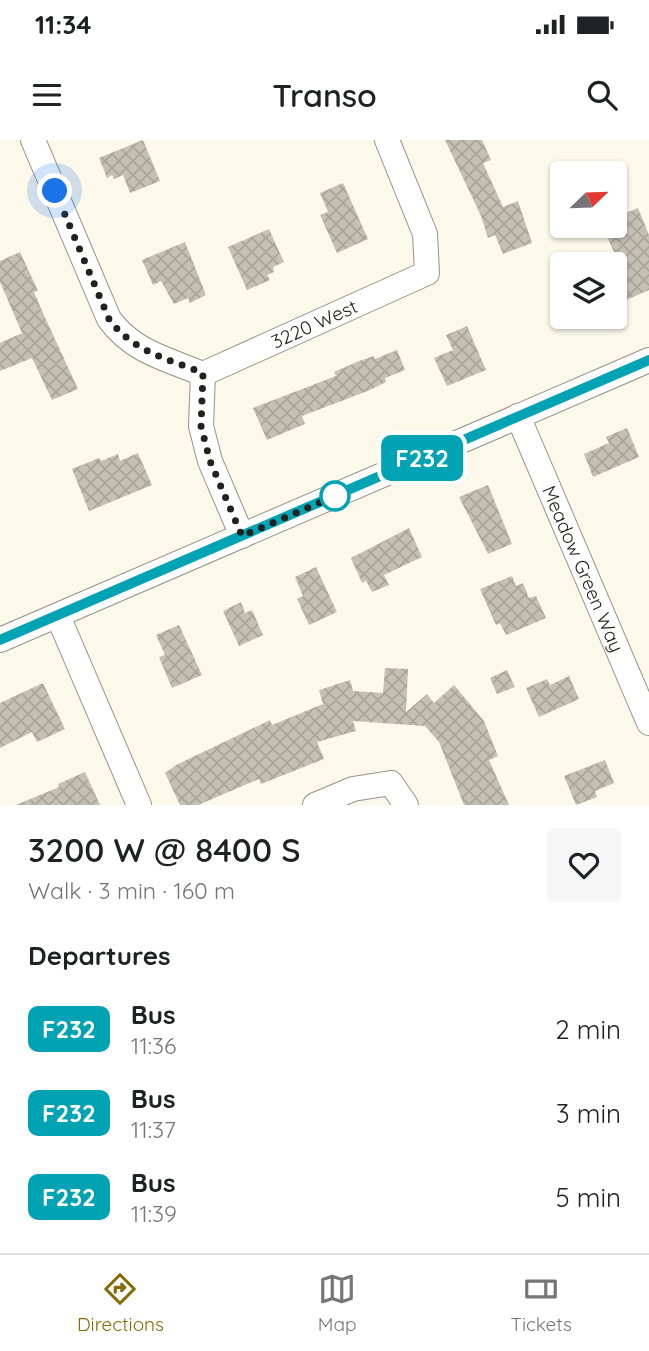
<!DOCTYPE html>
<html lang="en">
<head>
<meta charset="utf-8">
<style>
  :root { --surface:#fff; --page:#f6f6f6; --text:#202124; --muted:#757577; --line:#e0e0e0; --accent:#856b06 }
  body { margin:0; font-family:Quicksand,sans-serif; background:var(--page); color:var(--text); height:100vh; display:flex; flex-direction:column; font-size:26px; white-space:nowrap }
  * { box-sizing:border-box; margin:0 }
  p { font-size:23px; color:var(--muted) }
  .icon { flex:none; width:38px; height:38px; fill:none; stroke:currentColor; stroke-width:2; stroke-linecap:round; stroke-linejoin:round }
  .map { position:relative; height:665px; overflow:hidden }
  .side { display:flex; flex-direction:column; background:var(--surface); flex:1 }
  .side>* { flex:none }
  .badge { padding:0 14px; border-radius:10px; font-size:24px; line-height:46px }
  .needle { width:46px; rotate:67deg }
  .fabs { position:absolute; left:550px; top:21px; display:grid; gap:14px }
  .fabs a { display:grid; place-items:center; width:77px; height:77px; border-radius:7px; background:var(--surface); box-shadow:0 2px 5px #0004; font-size:35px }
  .you { position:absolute; width:35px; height:35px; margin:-18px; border:5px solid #fff; border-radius:50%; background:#1a73e8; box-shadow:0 0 0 10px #1a73e833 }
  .map>.badge { position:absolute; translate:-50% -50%; box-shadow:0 0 0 4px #fff }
  h2 { padding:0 28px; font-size:26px; line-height:63px }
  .round { display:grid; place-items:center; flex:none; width:74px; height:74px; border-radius:7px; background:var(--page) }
  .summary { display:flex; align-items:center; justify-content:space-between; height:119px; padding:0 28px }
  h1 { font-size:33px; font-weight:600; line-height:52px }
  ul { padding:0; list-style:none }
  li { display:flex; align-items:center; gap:21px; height:84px; padding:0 28px }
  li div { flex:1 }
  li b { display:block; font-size:26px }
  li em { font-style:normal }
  li .badge { min-width:77px; font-weight:700; text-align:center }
  .status { display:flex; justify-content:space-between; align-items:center; height:49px; padding:0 35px; background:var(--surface); direction:ltr }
  .status svg { height:19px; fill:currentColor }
  header { display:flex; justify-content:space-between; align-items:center; height:91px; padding:0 28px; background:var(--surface); font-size:32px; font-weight:600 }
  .tab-bar { display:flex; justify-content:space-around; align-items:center; height:98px; border-top:2px solid var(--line); background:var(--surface); font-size:19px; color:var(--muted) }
  .tab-bar a { display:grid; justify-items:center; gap:4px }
  .tab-bar .active { color:var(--accent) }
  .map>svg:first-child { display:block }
</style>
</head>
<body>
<div class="status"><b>11:34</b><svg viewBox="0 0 49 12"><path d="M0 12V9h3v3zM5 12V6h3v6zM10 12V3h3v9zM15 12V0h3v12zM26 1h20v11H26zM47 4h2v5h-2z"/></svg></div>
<header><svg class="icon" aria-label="menu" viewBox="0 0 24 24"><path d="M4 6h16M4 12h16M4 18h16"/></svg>Transo<svg class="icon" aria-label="search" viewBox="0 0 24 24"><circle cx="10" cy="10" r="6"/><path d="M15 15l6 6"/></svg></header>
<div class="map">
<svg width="649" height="665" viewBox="0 0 649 665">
  <defs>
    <pattern id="building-cross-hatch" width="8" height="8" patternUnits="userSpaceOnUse" patternTransform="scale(1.75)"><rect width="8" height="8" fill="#c5c0b4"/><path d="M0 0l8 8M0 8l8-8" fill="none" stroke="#a9a59a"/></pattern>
  </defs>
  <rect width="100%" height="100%" fill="#fcf8ea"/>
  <g fill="url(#building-cross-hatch)">
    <polygon points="143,0 160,41 130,53 123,35 114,39 112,35 107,38 99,18"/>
    <polygon points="445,0 482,0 491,20 483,23 503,67 518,61 532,103 503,114 495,95 488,98 481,76"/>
    <polygon points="343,43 368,99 337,113 320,75 328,72 320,53"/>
    <polygon points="638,68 649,95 649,150 624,161 614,139 614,112 602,86 614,86 614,78"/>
    <polygon points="269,89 284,122 273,127 274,132 267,135 270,140 247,150 228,107"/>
    <polygon points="185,102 206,155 190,163 188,158 174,164 161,141 153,145 142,120"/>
    <polygon points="20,112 38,151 34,152 42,171 78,249 52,260 32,218 0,231 0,203 22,193 0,142 0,121"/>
    <polygon points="467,186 486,230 447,246 434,218 453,210 446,195"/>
    <polygon points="397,210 405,230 385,238 386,242 370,250 302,276 305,284 267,300 253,268 336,236 334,232 359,221 374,216 375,219"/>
    <polygon points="627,288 639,317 593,337 584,314 609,303 606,297"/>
    <polygon points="138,313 152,345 89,371 72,329 99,318 101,321 118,314 120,321"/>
    <polygon points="488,345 512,404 488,414 459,357"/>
    <polygon points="409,388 422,417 384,435 389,445 372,452 366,441 362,443 351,418"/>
    <polygon points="316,427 337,472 309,485 297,459 303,456 295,437"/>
    <polygon points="512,436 516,446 523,443 529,458 536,456 546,478 506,495 500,483 496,485 480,449"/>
    <polygon points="241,462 245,473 252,470 263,495 239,506 223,471"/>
    <polygon points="179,485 202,535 172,548 159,517 165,515 156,495"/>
    <polygon points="385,528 408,529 406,572 427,554 434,563 454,545 484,581 498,616 489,620 509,665 464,665 439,602 425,586 353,581 356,591 317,602 324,619 261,644 259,639 198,665 180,665 165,633 176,625 270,580 272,585 323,564 319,550 350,540 353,551 383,553"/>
    <polygon points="507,530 515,547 497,554 490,538"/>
    <polygon points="569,536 579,559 539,577 526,548 547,539 550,545"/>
    <polygon points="43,543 65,589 37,602 32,592 0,608 0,563"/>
    <polygon points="605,620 614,643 595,651 597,657 576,665 564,636"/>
    <polygon points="85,632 100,665 16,665 59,647 58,644"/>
  </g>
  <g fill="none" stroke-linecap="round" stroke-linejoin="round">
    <g stroke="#969286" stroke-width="26">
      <g id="minor">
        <path d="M33,0L109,179C133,212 167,219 203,234L201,286L210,321L242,396"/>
        <path id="s1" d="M203,234L427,133L425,94L387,0"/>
        <path id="s2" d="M518,276L649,583"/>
        <polyline points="58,476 139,665"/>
        <polyline points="0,500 649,220"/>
        <polyline points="315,665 353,649 391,643 406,665"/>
      </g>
    </g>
    <use href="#minor" stroke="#fff" stroke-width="24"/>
  </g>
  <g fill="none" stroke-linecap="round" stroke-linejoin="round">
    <g stroke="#fff" stroke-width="16">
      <polyline id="line" points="0,500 649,220"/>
    </g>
    <use href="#line" stroke="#00a3b4" stroke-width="10"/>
    <path stroke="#23211d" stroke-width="7" stroke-dasharray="0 12.6" d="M55,51L109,179C132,211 168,219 203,233L201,286L210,321L242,396L342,353L335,356"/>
  </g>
  <circle fill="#fff" stroke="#00a3b4" stroke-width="3.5" cx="335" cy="356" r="14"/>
  <g text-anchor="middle" stroke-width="7" stroke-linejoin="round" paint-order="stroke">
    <g font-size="19" fill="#23211d" stroke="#fcf8ea">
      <text dy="7" stroke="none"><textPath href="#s1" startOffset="122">3220 West</textPath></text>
      <text dy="7" stroke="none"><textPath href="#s2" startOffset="166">Meadow Green Way</textPath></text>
    </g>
  </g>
</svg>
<div class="fabs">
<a><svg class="needle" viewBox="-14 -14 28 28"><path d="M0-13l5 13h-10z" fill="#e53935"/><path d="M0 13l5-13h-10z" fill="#757577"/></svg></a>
<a><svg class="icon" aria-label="layers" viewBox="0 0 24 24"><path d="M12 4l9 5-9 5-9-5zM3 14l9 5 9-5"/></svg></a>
</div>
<div class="you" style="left:55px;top:51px"></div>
<b class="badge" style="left:422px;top:318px;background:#00a3b4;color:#fff">F232</b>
</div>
<section class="side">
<div class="summary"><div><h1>3200 W @ 8400 S</h1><p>Walk · 3 min · 160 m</p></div><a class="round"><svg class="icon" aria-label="heart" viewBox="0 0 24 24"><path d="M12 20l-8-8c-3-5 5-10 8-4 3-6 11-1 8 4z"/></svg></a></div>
<h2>Departures</h2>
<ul>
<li><span class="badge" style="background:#00a3b4;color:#fff">F232</span><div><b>Bus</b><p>11:36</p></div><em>2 min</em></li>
<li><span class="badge" style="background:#00a3b4;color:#fff">F232</span><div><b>Bus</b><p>11:37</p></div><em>3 min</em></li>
<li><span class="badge" style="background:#00a3b4;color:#fff">F232</span><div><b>Bus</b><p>11:39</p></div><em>5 min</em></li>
</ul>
</section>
<nav class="tab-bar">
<a class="active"><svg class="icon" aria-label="directions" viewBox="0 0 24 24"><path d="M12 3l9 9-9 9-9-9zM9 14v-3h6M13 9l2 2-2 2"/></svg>Directions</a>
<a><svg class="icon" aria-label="map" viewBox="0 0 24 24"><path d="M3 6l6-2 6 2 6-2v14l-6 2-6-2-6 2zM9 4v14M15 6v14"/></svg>Map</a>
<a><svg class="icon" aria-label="tickets" viewBox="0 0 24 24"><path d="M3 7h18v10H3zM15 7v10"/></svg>Tickets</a>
</nav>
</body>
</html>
